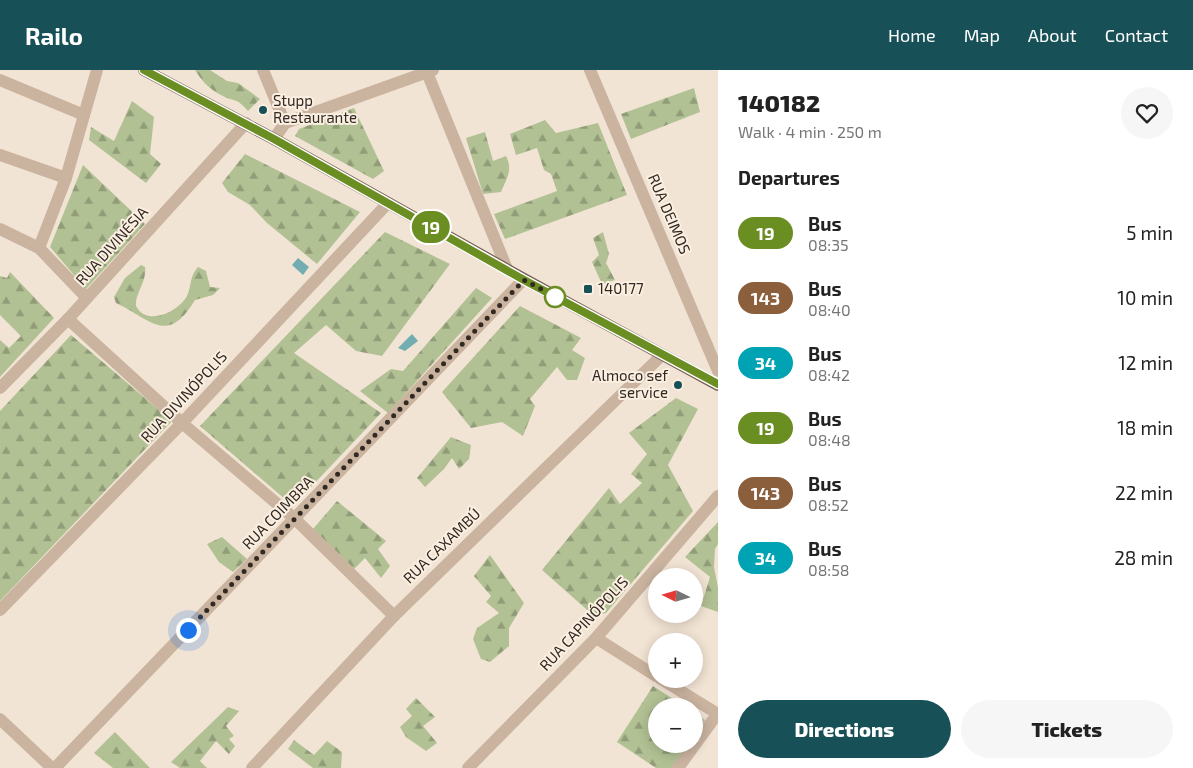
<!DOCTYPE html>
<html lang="en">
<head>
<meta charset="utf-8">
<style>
  :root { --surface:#fff; --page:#f6f6f6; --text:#222; --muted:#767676; --accent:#175157 }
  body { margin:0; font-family:"Exo 2",sans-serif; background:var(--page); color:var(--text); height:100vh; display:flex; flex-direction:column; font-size:19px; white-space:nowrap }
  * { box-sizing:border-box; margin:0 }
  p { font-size:16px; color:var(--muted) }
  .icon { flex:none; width:28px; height:28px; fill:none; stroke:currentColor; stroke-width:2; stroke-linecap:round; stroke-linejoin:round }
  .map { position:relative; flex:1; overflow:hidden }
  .details { display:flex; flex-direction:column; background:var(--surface); width:475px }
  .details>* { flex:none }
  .badge { padding:0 10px; border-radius:16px; font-size:18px; line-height:32px }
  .needle { width:32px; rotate:275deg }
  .controls { position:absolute; left:648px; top:498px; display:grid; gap:10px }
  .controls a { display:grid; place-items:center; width:55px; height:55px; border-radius:50%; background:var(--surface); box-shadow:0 2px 12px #0003; font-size:25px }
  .you { position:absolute; width:25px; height:25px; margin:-12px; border:4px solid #fff; border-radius:50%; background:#1a73e8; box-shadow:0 0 0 8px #1a73e833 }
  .map>.badge { position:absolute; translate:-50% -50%; box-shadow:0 0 0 2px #fff }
  h2 { padding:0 20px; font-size:19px; line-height:45px }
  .round { display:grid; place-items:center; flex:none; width:52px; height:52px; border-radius:26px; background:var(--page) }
  .overview { display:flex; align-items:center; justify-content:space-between; height:85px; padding:0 20px }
  h1 { font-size:24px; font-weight:800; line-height:38px }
  .button { display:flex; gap:10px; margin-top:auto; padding:10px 20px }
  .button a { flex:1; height:58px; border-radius:30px; background:var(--accent); color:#fff; font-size:20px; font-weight:800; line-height:58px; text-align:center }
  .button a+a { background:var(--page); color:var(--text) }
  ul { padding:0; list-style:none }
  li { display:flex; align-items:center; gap:15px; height:65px; padding:0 20px }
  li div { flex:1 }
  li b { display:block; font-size:19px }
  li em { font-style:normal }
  li .badge { min-width:55px; font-weight:700; text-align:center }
  header { display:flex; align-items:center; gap:30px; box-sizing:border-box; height:70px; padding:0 25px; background:var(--accent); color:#fff }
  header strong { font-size:24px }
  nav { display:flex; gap:28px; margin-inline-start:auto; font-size:18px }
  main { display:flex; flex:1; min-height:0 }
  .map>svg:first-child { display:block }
</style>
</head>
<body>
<header>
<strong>Railo</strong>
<nav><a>Home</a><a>Map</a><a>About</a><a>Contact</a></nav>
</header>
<main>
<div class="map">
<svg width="718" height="698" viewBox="0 0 718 698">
  <defs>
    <pattern id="forest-firs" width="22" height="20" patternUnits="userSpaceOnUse" patternTransform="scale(1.25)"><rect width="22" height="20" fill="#b1c193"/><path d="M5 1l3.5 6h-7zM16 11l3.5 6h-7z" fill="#919d78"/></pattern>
  </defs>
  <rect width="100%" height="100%" fill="#f2e4d4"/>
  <g fill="url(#forest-firs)">
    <path d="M195,0H210L227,11L238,13L260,29L248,41C235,26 235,33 221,25C209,19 202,11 195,0Z"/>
    <polygon points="694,18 700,42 631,69 621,44"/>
    <polygon points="132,31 154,47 150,84 161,94 146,113 89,70 91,57 114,71"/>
    <polygon points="354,38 384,101 373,109 295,66 299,59"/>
    <polygon points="545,50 556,63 598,53 627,125 505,169 494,144 557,121 551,104 544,100 537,78 516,85 510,64"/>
    <path d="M485,62L493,91L506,86C513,100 507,108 501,122L483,124L466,68Z"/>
    <polygon points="245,84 360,142 317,194 267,153 250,135 228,122 222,113"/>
    <polygon points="83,95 145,154 86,219 50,177"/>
    <polygon points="385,162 450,194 382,286 356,281 326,255 294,283 381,343 293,436 200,356"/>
    <polygon points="603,162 609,184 606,193 615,210 602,214 592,192 599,185 593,168"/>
    <path d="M141,195L145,197C147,212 135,223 136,236C147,257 178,242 187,226C192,215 189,207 198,197L206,201L210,217L220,218L213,225L195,230C167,276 152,250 116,233L114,227L125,208Z"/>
    <polygon points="10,202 54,248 0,307 0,270 9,278 21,266 0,245 0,206 7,208"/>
    <polygon points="476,218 492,228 388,343 360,321 391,299 403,301"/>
    <polygon points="520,236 581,268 572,280 585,288 577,310 567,310 557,297 530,329 535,336 523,366 502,352 471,358 442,322"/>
    <polygon points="71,265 172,351 0,531 0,341"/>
    <polygon points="676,328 698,339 668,395 693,441 606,543 594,546 542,500 609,418 620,434 642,413 631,404 647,384 629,363"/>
    <polygon points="451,367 471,375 469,389 459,399 452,388 444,399 425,417 417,408"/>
    <polygon points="337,431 386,471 378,479 390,496 381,508 365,488 354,499 313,459"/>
    <polygon points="718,452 718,474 715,479 714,497 718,518 718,542 701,536 710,507 685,487"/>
    <polygon points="222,467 247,489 233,502 219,492 207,474"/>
    <polygon points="490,485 524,533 509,558 509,576 490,592 481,589 473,569 477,558 499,543 486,532 491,526 474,506"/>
    <polygon points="653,616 684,636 656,636 656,674 689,674 672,698 656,698 617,672"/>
    <polygon points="416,628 435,647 423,656 437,673 426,681 406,667 400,657 412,646 406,639"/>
    <polygon points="228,637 239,641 226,656 234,666 229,669 235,676 229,684 216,671 200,691 207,698 180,698 171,692"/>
    <polygon points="694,643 705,650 694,666"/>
    <polygon points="115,662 150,698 113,698 94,683"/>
    <polygon points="294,670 314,685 327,671 342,682 341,698 313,698 288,679"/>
  </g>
  <g fill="#71adb1">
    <polygon points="298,188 309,197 303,205 292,195"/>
    <polygon points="412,264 418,271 405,281 398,278"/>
  </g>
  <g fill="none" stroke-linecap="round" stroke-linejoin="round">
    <g stroke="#cab4a0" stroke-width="12">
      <polyline points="263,0 285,53"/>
      <polyline points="426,0 507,199"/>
      <polyline points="590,0 718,301"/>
      <polyline points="0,10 84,45"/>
      <polyline points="274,69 285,53 433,0"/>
      <polyline points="0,85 66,108"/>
      <polyline points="0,159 39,178 87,228"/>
      <polyline points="39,178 66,108 97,0"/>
      <polyline points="68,249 182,353 295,449 394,546"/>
      <polyline points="0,318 68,249 246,53"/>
      <polyline points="0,540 182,353 388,133"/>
      <polyline points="596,568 656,606"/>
      <polyline points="661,609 718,644"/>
      <polyline points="0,649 52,698"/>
      <polyline points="55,698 524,209"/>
      <polyline points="252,698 394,546 662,285"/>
      <polyline points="468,698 596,568 718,426"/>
      <polyline points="678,698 718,643"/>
    </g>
    <polyline stroke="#776053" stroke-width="12" points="144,0 274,69 524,209 718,315"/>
  </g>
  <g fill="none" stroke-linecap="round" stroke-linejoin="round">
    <g stroke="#fff" stroke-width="11">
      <polyline id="line" points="144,0 274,69 524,210 718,314"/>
    </g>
    <use href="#line" stroke="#6b8e23" stroke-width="8"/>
    <polyline stroke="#332923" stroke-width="5" stroke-dasharray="0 9" points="188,560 524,210 558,228 555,227"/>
  </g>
  <g fill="#175157" stroke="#faefe0" stroke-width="2">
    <circle cx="263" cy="40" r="5"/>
    <rect x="583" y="214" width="10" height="10" rx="2.5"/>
    <circle cx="678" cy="315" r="5"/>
  </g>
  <circle fill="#fff" stroke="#6b8e23" stroke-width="2.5" cx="555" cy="227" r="10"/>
  <g text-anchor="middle" stroke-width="4" stroke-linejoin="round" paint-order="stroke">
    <g font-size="15" fill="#332923" stroke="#faefe0" text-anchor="start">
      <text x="273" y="36">Stupp<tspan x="273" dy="17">Restaurante</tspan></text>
      <text x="598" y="224">140177</text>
      <text x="668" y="311" text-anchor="end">Almoco sef<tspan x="668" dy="17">service</tspan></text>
    </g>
    <g font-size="15" fill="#332923" stroke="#faefe0">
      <text transform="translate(669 144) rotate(67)" y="5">RUA DEIMOS</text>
      <text transform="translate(112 176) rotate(-48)" y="5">RUA DIVINÉSIA</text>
      <text transform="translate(184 327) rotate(-47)" y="5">RUA DIVINÓPOLIS</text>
      <text transform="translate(278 443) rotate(-46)" y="5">RUA COIMBRA</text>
      <text transform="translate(442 476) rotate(-44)" y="5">RUA CAXAMBÚ</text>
      <text transform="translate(584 554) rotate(-47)" y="5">RUA CAPINÓPOLIS</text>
    </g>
  </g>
</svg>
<div class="controls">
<a><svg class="needle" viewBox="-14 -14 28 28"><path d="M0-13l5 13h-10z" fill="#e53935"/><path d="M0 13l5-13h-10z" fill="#767676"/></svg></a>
<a>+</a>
<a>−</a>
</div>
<div class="you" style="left:188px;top:560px"></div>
<b class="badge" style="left:431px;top:157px;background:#6b8e23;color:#fff">19</b>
</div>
<section class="details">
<div class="overview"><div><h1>140182</h1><p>Walk · 4 min · 250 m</p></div><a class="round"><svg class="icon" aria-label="heart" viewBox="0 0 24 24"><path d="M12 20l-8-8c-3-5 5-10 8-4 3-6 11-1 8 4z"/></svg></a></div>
<h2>Departures</h2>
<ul>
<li><span class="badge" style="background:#6b8e23;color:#fff">19</span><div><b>Bus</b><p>08:35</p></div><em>5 min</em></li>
<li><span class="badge" style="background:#8b5e3c;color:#fff">143</span><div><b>Bus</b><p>08:40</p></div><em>10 min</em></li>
<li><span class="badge" style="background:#00a3b4;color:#fff">34</span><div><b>Bus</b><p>08:42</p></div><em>12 min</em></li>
<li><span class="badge" style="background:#6b8e23;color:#fff">19</span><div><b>Bus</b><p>08:48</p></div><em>18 min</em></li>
<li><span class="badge" style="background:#8b5e3c;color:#fff">143</span><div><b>Bus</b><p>08:52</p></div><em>22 min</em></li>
<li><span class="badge" style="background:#00a3b4;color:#fff">34</span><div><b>Bus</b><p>08:58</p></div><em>28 min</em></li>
</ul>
<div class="button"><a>Directions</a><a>Tickets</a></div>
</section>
</main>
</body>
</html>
